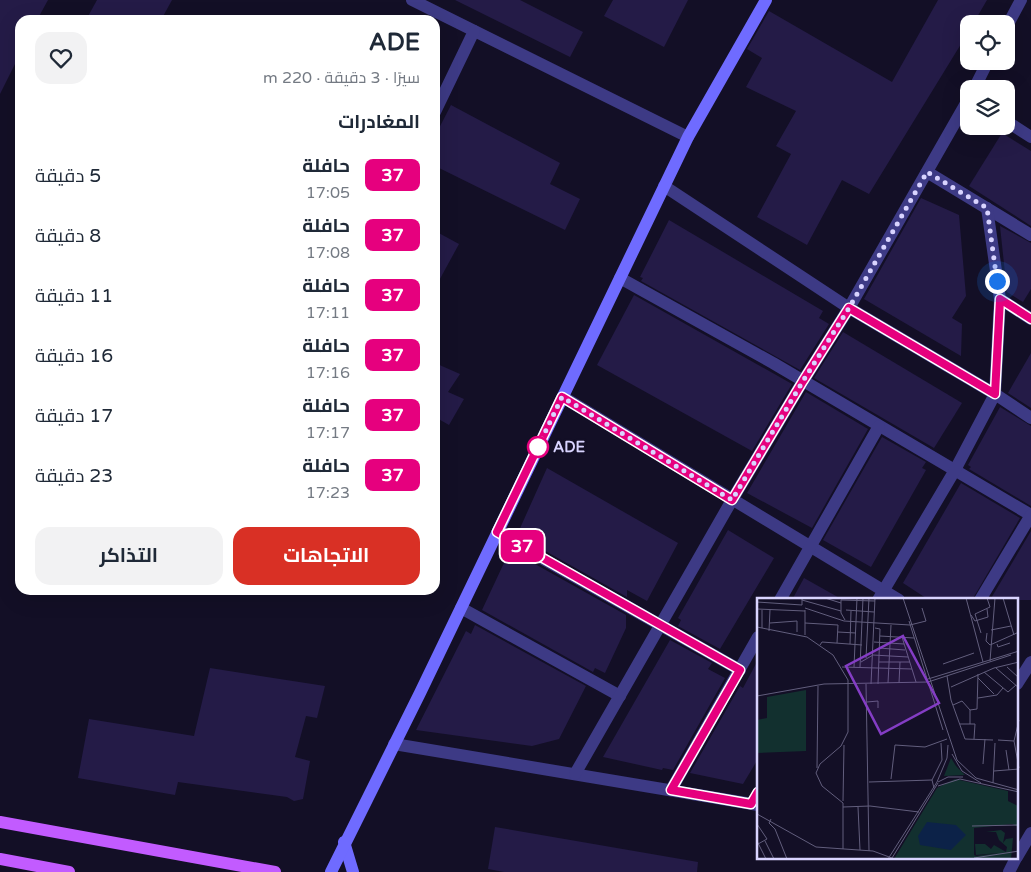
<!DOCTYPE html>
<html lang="ar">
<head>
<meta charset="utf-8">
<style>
  :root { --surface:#fff; --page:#f2f2f3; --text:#1f2937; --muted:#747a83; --accent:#d93025 }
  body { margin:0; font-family:"Varela Round",Cairo,sans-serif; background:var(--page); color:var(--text); direction:rtl; height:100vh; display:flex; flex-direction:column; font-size:19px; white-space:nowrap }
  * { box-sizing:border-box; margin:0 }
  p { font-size:16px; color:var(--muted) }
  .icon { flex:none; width:28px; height:28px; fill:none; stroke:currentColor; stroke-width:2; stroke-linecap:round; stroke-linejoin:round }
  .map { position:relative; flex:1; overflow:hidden; direction:ltr }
  .sheet { position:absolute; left:15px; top:15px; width:425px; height:580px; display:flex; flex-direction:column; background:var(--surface); border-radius:15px; box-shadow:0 5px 20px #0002; direction:rtl }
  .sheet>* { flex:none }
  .badge { padding:0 10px; border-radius:8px; font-size:18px; line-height:32px }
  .controls { position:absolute; left:960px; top:15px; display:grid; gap:10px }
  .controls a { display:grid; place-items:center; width:55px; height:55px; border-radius:10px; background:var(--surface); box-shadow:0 5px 20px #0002; font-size:25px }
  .you { position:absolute; width:25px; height:25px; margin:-12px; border:4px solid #fff; border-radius:50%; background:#1a73e8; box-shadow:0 0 0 8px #1a73e833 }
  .map>.badge { position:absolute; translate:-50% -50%; box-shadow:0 0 0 2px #fff }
  h2 { padding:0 20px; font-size:19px; line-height:45px }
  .round { display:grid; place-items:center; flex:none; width:52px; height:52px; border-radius:15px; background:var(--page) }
  .summary { display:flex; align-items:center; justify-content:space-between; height:85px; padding:0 20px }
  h1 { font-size:24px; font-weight:700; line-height:38px }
  .primary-button { display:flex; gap:10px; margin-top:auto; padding:10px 20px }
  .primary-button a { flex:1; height:58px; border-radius:15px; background:var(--accent); color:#fff; font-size:20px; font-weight:700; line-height:58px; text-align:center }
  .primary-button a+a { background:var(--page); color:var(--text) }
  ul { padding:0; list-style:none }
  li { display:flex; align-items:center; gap:15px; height:60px; padding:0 20px }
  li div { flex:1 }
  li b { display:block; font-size:19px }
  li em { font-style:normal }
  li .badge { min-width:55px; font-weight:700; text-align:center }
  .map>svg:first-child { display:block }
</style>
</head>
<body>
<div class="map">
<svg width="1031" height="872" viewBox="0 0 1031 872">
  <rect width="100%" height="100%" fill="#130f26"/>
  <g fill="#241b47">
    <polygon points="0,0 48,0 37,20 20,20 20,54 0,94"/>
    <polygon points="97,0 172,0 161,20 86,20"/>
    <polygon points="455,0 520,0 583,32 570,57"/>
    <polygon points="613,0 688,0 664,47 604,16"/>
    <polygon points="938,0 987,0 973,24 969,24 969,31 869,194 842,180 807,245 757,217 791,154 776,146 796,111 746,87 762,58 747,49 769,11 892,82"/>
    <polygon points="451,105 560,163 550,184 580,199 565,230 435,166 435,136"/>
    <polygon points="1002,133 1031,151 1031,226 969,186"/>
    <polygon points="921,198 959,215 966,296 952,318 962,324 961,356 864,299"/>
    <polygon points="669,220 823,311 819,318 829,324 800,370 641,281 643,278 640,277"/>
    <polygon points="1000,226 1031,243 1031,289 1023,302 1007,292"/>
    <polygon points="435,231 459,244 435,288"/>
    <polygon points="634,295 792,384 752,451 597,365"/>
    <polygon points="843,332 962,403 934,448 814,378"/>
    <polygon points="1031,353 1031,408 1008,393"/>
    <polygon points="435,363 460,374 448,392 464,399 449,425 435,417"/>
    <polygon points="806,392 868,429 812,528 747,493"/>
    <polygon points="1000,407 1031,426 1031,506 969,469 971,467 968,465"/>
    <polygon points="882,437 926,462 922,468 926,470 871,567 823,540"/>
    <polygon points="547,468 678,543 647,601 627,590 627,597 517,535"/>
    <polygon points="961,483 1020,518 972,600 929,600 903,583"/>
    <polygon points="728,530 774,558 720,649 678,626 681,620 678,618"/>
    <polygon points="1031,531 1031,600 990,600"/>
    <polygon points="510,550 626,615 626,628 605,673 595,668 593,672 482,610"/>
    <polygon points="804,578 843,600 792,600"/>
    <polygon points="475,625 586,686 559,739 532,746 416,730 466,631 471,634"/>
    <polygon points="670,640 712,663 708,669 725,678 673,770 663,768 662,770 603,757"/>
    <polygon points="758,660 758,759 743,784 690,773 740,686 743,688"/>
    <polygon points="210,668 325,686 317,718 306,716 295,757 310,761 303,799 294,801 287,797 178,782 175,795 78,778 89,719 194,736"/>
    <polygon points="495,827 698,862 697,872 504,872 488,869"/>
  </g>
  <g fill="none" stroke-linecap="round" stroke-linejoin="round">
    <g stroke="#3d3a85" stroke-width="12">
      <polyline points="412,0 688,137"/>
      <polyline points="1006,28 1021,0"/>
      <polyline points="974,89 988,61"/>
      <polyline points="435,112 474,31"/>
      <polyline points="1006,121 1031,137"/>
      <polyline points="927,172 1031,235"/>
      <polyline points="664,186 849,308 995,394 1031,418"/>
      <polyline points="620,278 773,363 1031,515"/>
      <polyline points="1000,299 1031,319"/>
      <polyline points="563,397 899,600"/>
      <polyline points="497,533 740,670"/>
      <polyline points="780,600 879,426"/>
      <polyline points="878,600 955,470 995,394 1000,299 987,208"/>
      <polyline points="980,600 1031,515"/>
      <polyline points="461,608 620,696"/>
      <polyline points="1017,684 1031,662"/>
      <polyline points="394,744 758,805"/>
      <polyline points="575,774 732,500 803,381 849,308 969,98"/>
      <polyline points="671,790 758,637"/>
      <polyline points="1017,857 1031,833"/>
      <polyline points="1009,872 1016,858"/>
    </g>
    <g stroke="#6f6bff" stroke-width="12">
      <polyline points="344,842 353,872"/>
      <polyline points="331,872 420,693 688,137 766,0"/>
    </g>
    <g stroke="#c25bff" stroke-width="12">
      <polyline points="0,822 275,872"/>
      <polyline points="0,859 69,872"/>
    </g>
  </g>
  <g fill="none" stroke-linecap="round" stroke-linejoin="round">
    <g stroke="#fff" stroke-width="11">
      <polyline id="line" points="758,792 751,804 671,790 740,670 497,532 562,397 732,500 803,381 849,308 995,394 1000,299 1031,319"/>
    </g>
    <use href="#line" stroke="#e6007e" stroke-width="8"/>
    <polyline stroke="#d9d4ff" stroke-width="5" stroke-dasharray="0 9" points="538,447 562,397 732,500 803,381 849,308 927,172 987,208 997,281"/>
  </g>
  <circle fill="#fff" stroke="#e6007e" stroke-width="2.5" cx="538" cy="447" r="10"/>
  <g text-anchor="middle" stroke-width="4.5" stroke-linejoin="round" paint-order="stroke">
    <g font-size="15" font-weight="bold" fill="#d9d4ff" stroke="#130f26" text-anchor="start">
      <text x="553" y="452">ADE</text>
    </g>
  </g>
  <g transform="translate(757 598)">
    <rect width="261" height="261" fill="#130f26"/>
    <path d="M49,92V153L0,155V122L10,120V99ZM194,160L199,168L208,177L187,178ZM198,181L251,193V203L261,208V229L255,226L217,230V257L219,258L241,255L219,257L218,246H228L234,251L237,247L249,254L250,249L242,242L239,234H229L244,232L248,235L246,245L249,241L256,240L254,261H137L180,190Z" fill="#12302f"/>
    <path d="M170,224L199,227L209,237L194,252L163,247L161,238Z" fill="#0c2248"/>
    <path fill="none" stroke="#625e7d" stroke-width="1" d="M68,0L84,5M146,0L200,162L219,180L262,192M209,0L226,64M246,0L257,37M45,2L84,13M84,2L118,3M84,2V15L88,22M0,4L45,7V0M48,10L87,23L153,27L169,23L165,10M0,11L48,13M89,12L117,14M214,17L218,23L231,19L230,11M152,23L186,132M13,25L40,23V34M48,25L81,27L80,45M0,29L50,39L76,57L91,82V134L84,148L63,166L59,175L65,188L86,205V251M5,30V12M118,30L123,31L121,86M234,32L254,28M12,33L13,12M81,34L99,35M224,35L218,16L233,9L230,0M230,35L229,43L233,47L262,34M48,37V12M123,38L157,40M145,39L159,84M117,44L147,46M93,46L94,13M240,46L241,49L253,45M63,47L65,44L105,47M122,50L148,52M109,60L112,0M233,63L238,0M104,64L116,57L151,59M122,64H153M186,66L217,55M85,69L155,71M97,69L100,0M103,69L106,0M250,69L262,80M239,70L262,90M227,74L251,94L259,87M190,78L194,102L208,141L236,142M221,80L237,96M171,81L262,53M171,84L254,57M131,85L134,27M142,85L143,64M109,86L112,253M114,86L118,0M194,89L237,70L262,64M0,98L67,86L171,84M221,100L240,97L246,90M110,104L121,103V110M196,107L205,103L213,112M262,122L257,143L262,170M203,126H213V112L220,111L221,76M213,126H218L217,141M241,142L257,143M249,152L252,172M195,156L205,173L224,185M226,166L228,141M60,170L61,88M237,173L262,171M134,181L138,147L168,149L190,141M112,184L175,182M181,184L191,179H206M236,185L238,145M181,188L203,181L262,194M177,190L175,182L185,162L184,145M86,203L87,147M86,209L113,208L162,214M101,209L103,252M0,216L59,249L116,253L135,260M14,221L12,225L18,231L30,261M0,226L10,241L1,246M215,228L262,227M0,243L9,261M8,243L17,261M135,260L181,185M217,260L262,253M131,261L180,184L190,160L191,147"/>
    <path fill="#843dc5" fill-opacity="0.15" stroke="#843dc5" stroke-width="2.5" d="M146,38L182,105L124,136L89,68Z"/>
    <rect width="261" height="261" fill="none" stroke="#d9d4ff" stroke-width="2.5"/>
  </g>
</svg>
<div class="controls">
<a><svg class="icon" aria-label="locate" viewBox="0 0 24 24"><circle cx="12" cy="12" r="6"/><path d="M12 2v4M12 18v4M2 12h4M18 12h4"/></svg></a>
<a><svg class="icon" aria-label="layers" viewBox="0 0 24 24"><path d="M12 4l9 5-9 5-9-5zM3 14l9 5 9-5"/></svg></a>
</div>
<div class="you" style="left:997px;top:281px"></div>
<b class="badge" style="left:522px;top:546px;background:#e6007e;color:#fff">37</b>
<section class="sheet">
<div class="summary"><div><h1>ADE</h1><p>سيرًا · 3 دقيقة · 220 m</p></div><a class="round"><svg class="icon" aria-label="heart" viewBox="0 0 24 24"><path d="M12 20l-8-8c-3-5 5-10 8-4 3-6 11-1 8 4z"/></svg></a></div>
<h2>المغادرات</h2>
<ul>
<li><span class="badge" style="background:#e6007e;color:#fff">37</span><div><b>حافلة</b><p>17:05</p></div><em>5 دقيقة</em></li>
<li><span class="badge" style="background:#e6007e;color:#fff">37</span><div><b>حافلة</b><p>17:08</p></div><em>8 دقيقة</em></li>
<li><span class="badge" style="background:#e6007e;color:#fff">37</span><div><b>حافلة</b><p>17:11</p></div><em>11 دقيقة</em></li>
<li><span class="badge" style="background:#e6007e;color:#fff">37</span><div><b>حافلة</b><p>17:16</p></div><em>16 دقيقة</em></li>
<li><span class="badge" style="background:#e6007e;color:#fff">37</span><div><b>حافلة</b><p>17:17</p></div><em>17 دقيقة</em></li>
<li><span class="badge" style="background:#e6007e;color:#fff">37</span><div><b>حافلة</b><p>17:23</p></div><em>23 دقيقة</em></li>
</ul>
<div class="primary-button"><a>الاتجاهات</a><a>التذاكر</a></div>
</section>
</div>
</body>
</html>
